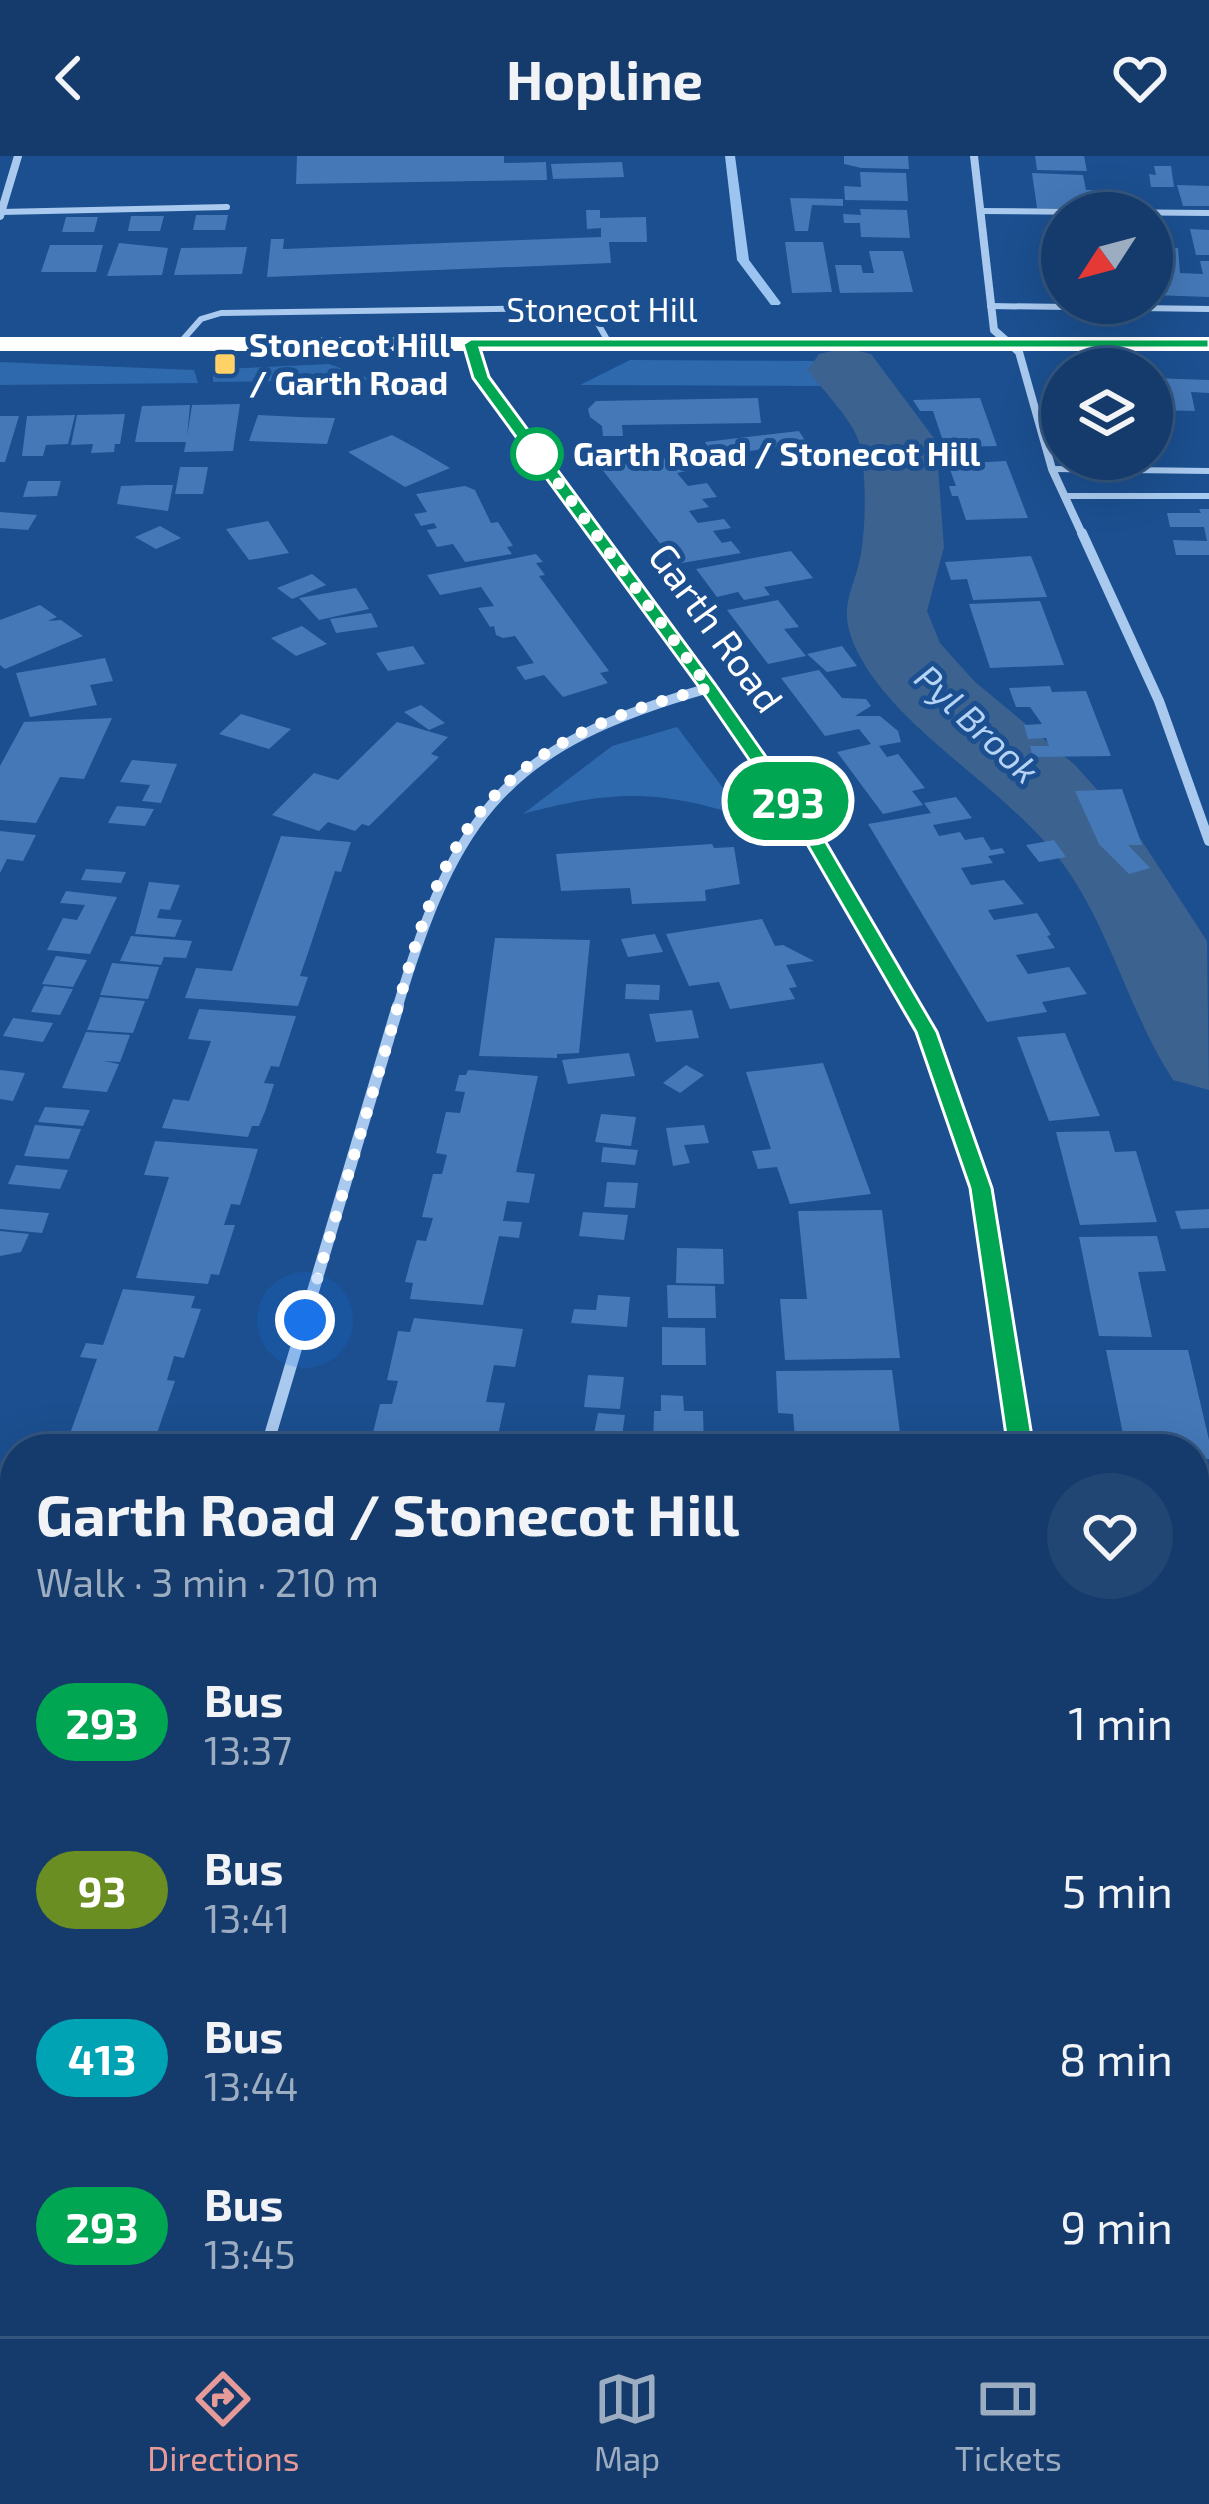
<!DOCTYPE html>
<html lang="en">
<head>
<meta charset="utf-8">
<style>
  :root { --surface:#143b6b; --page:#214673; --text:#f1f3f6; --muted:#9dadc1; --line:#33557e; --accent:#e69b98 }
  body { margin:0; font-family:"Exo 2",sans-serif; background:var(--page); color:var(--text); height:100vh; display:flex; flex-direction:column; font-size:45px; white-space:nowrap }
  * { box-sizing:border-box; margin:0 }
  p { font-size:39px; color:var(--muted) }
  .icon { flex:none; width:66px; height:66px; fill:none; stroke:currentColor; stroke-width:2; stroke-linecap:round; stroke-linejoin:round }
  .map { position:relative; flex:1; overflow:hidden }
  .details { position:absolute; left:0px; top:1278px; width:1209px; height:903px; display:flex; flex-direction:column; background:var(--surface); border-radius:48px 48px 0 0; box-shadow:0 12px 48px #0002,0 0 0 3px var(--line) }
  .details>* { flex:none }
  .badge { padding:0 24px; border-radius:39px; font-size:42px; line-height:78px }
  .needle { width:78px; rotate:234deg }
  .fabs { position:absolute; left:1041px; top:36px; display:grid; gap:24px }
  .fabs a { display:grid; place-items:center; width:132px; height:132px; border-radius:50%; background:var(--surface); box-shadow:0 12px 48px #0002,0 0 0 3px var(--line); font-size:60px }
  .you { position:absolute; width:60px; height:60px; margin:-30px; border:9px solid #fff; border-radius:50%; background:#1a73e8; box-shadow:0 0 0 18px #1a73e833 }
  .map>.badge { position:absolute; translate:-50% -50%; box-shadow:0 0 0 6px #fff }
  .round { display:grid; place-items:center; flex:none; width:126px; height:126px; border-radius:63px; background:var(--page) }
  .summary { display:flex; align-items:center; justify-content:space-between; height:204px; padding:0 36px }
  h1 { font-size:57px; font-weight:700; line-height:90px }
  ul { padding:0; list-style:none }
  li { display:flex; align-items:center; gap:36px; height:168px; padding:0 36px }
  li div { flex:1 }
  li b { display:block; font-size:45px }
  li em { font-style:normal }
  li .badge { min-width:132px; font-weight:700; text-align:center }
  header { display:flex; justify-content:space-between; align-items:center; height:156px; padding:0 36px; background:var(--surface); font-size:54px; font-weight:700 }
  .dock { display:flex; justify-content:space-around; align-items:center; height:168px; border-top:3px solid var(--line); background:var(--surface); font-size:33px; color:var(--muted) }
  .dock a { display:grid; justify-items:center; gap:6px }
  .dock .current { color:var(--accent) }
  .map>svg:first-child { display:block }
</style>
</head>
<body>
<header><svg class="icon" aria-label="back" viewBox="0 0 24 24"><path d="M15 5l-7 7 7 7"/></svg>Hopline<svg class="icon" aria-label="heart" viewBox="0 0 24 24"><path d="M12 20l-8-8c-3-5 5-10 8-4 3-6 11-1 8 4z"/></svg></header>
<div class="map">
<svg width="1209" height="2180" viewBox="0 0 1209 2180">
  <rect width="100%" height="100%" fill="#1b4f8f"/>
  <g fill="#2e69ad">
    <polygon points="630,204 820,205 832,230 580,229"/>
    <polygon points="0,206 194,214 198,227 0,229"/>
    <polygon points="329,208 374,224 213,226 213,217 223,213"/>
    <path d="M677,571L745,661C657,633 612,634 523,658L612,590Z"/>
  </g>
  <g fill="none" stroke-linecap="round" stroke-linejoin="round">
    <polygon fill="#9cc4f0" fill-rule="evenodd" points="725,0 735,0 749,104 781,147 779,149 771,149 737,104"/>
    <path fill="#3c6290" fill-rule="evenodd" d="M845,192L871,198L936,285L944,391L927,455L940,487L974,525L1075,609L1138,679L1207,785L1209,934L1173,924C1130,858 1112,778 1066,712C1010,633 898,577 857,495C834,448 857,434 862,390C866,362 866,317 860,289C854,265 823,235 808,214L819,198Z"/>
  </g>
  <g fill="#4478b7">
    <polygon points="297,0 504,0 504,7 546,6 547,24 296,28"/>
    <polygon points="844,0 908,0 909,13 861,12 844,8"/>
    <polygon points="1035,0 1084,0 1087,15 1037,14"/>
    <polygon points="622,6 624,21 553,23 551,8"/>
    <polygon points="1154,10 1171,10 1174,31 1151,31 1149,18 1156,19"/>
    <polygon points="860,16 906,17 908,45 845,44 844,30 861,31"/>
    <polygon points="1032,17 1083,19 1086,34 1121,35 1124,52 1037,52"/>
    <polygon points="1177,29 1209,30 1209,50 1183,50"/>
    <polygon points="790,42 843,43 843,50 812,49 808,75 795,75"/>
    <polygon points="860,53 907,54 910,82 861,81 860,67 844,67 843,58 861,59"/>
    <polygon points="586,54 600,54 600,62 646,61 647,86 609,86 611,107 267,121 271,83 284,83 283,93 601,81 601,72 587,73"/>
    <polygon points="196,59 228,59 225,74 193,74"/>
    <polygon points="131,60 164,60 160,75 128,75"/>
    <polygon points="66,61 98,61 94,76 62,76"/>
    <polygon points="1190,73 1209,74 1209,99 1196,99"/>
    <polygon points="785,86 823,86 832,136 792,137"/>
    <polygon points="119,87 168,92 162,119 107,120"/>
    <polygon points="50,89 103,89 96,116 41,116"/>
    <polygon points="247,91 242,118 174,119 181,92"/>
    <polygon points="1158,92 1178,92 1180,117 1203,118 1200,105 1209,105 1209,141 1152,139 1152,97 1159,98"/>
    <polygon points="869,95 903,95 913,136 840,137 835,109 861,109 863,117 874,117"/>
    <polygon points="1039,99 1057,100 1062,125 1048,124"/>
    <polygon points="1152,222 1209,224 1209,237 1191,236 1195,255 1156,254 1162,282 1152,282"/>
    <polygon points="758,242 761,267 622,269 623,280 603,280 602,270 590,261 588,253 596,245"/>
    <polygon points="980,242 997,290 945,291 933,255 920,255 913,244"/>
    <polygon points="240,248 233,295 184,296 186,286 135,286 142,250 190,249 187,281 192,249"/>
    <polygon points="125,258 120,288 115,288 114,296 91,297 93,288 71,289 77,259"/>
    <polygon points="75,259 68,288 46,289 43,300 22,300 27,260"/>
    <polygon points="258,259 299,261 335,262 327,288 249,285"/>
    <polygon points="0,260 19,260 5,306 0,306"/>
    <polygon points="799,275 806,286 714,301 705,286"/>
    <polygon points="392,279 416,292 450,312 405,331 348,296"/>
    <polygon points="690,299 700,312 677,317 688,330 707,327 717,341 702,343 709,351 689,355 698,367 724,363 731,372 713,375 722,387 731,385 741,397 676,408 601,312"/>
    <polygon points="1006,305 1028,362 966,364 958,340 952,340 949,330 956,330 948,308"/>
    <polygon points="180,311 208,311 203,338 175,338"/>
    <polygon points="28,325 61,325 57,340 23,341"/>
    <polygon points="146,329 173,329 168,355 117,348 121,330"/>
    <polygon points="465,330 475,334 491,367 498,366 513,390 507,391 512,398 465,406 453,388 437,391 427,374 437,372 434,367 421,370 414,358 427,356 416,338"/>
    <polygon points="1199,353 1209,353 1209,399 1176,399 1173,384 1207,385 1204,371 1170,371 1167,357 1201,357"/>
    <polygon points="0,356 37,359 28,374 0,372"/>
    <polygon points="268,365 289,397 249,404 226,373"/>
    <polygon points="160,370 181,382 156,393 135,381"/>
    <polygon points="791,395 813,422 764,431 770,439 744,444 738,436 717,441 696,413"/>
    <polygon points="536,398 543,406 536,407 545,419 539,420 609,515 600,517 608,527 563,541 544,519 525,524 516,511 534,507 515,480 503,482 496,479 494,470 490,471 478,452 494,450 481,431 440,439 427,419"/>
    <polygon points="1031,400 1047,441 973,444 967,423 951,424 945,406"/>
    <polygon points="312,418 326,429 292,443 277,432"/>
    <polygon points="356,432 369,453 319,464 299,442"/>
    <polygon points="778,444 799,471 784,473 806,500 768,508 727,454"/>
    <polygon points="1040,445 1064,509 990,512 969,448"/>
    <polygon points="40,449 57,461 48,465 61,464 83,480 5,513 0,509 0,464"/>
    <polygon points="371,457 378,471 336,477 330,463"/>
    <polygon points="302,470 327,488 296,500 271,482"/>
    <polygon points="413,490 425,508 388,515 376,497"/>
    <polygon points="842,490 857,510 827,516 807,498"/>
    <polygon points="105,502 113,525 90,529 97,549 30,561 16,517"/>
    <polygon points="819,514 842,542 866,543 871,550 855,560 880,560 898,575 901,586 879,590 887,601 898,598 925,632 912,635 923,649 883,658 837,596 871,588 859,573 825,580 781,522"/>
    <polygon points="1050,530 1052,536 1086,535 1111,600 1033,601 1030,590 1049,590 1046,582 1028,583 1024,569 1042,568 1030,551 1016,551 1009,532"/>
    <polygon points="421,549 445,567 429,574 404,556"/>
    <polygon points="241,558 291,573 269,593 219,578"/>
    <polygon points="112,562 84,623 60,621 36,667 0,664 0,610 24,566"/>
    <polygon points="397,566 448,581 431,598 439,601 369,670 362,668 355,675 328,666 319,675 272,659 314,617 338,624"/>
    <polygon points="132,604 177,608 161,647 142,645 150,629 120,626"/>
    <polygon points="1122,633 1142,689 1128,689 1150,712 1129,718 1099,688 1075,635"/>
    <polygon points="956,641 972,662 933,669 939,680 960,676 965,684 983,681 991,694 1002,692 1005,697 988,700 993,707 961,712 971,729 1004,724 1024,748 988,754 994,764 1037,757 1051,779 1047,780 1055,792 1016,799 1028,818 1069,811 1087,838 1042,846 1047,856 987,866 868,668 931,657 924,647"/>
    <polygon points="117,650 154,653 145,670 108,667"/>
    <polygon points="0,675 36,679 23,705 7,703 0,717"/>
    <polygon points="281,680 351,686 341,716 335,715 309,794 300,820 308,821 298,850 185,842 196,812 232,815"/>
    <polygon points="1054,684 1066,701 1039,706 1026,689"/>
    <polygon points="712,688 714,692 734,691 740,728 705,734 706,745 632,748 630,732 561,735 556,698"/>
    <polygon points="86,713 126,716 121,727 81,724"/>
    <polygon points="149,726 180,729 170,754 160,753 157,762 182,764 175,781 135,778"/>
    <polygon points="66,735 117,741 90,798 47,794 63,762 77,764 85,749 60,747"/>
    <polygon points="762,763 775,790 783,789 814,805 786,809 797,831 789,832 795,843 730,853 719,826 689,830 666,778"/>
    <polygon points="655,778 663,796 628,801 621,783"/>
    <polygon points="131,780 192,785 186,802 164,801 161,809 120,805"/>
    <polygon points="495,782 590,784 579,897 557,898 557,902 479,900"/>
    <polygon points="56,800 87,804 73,831 42,828"/>
    <polygon points="112,807 159,811 148,843 100,839"/>
    <polygon points="626,828 660,829 659,844 625,843"/>
    <polygon points="44,830 73,833 60,859 31,856"/>
    <polygon points="100,841 145,845 133,877 87,874"/>
    <polygon points="199,853 296,860 279,911 271,910 264,927 274,928 266,953 259,970 252,970 248,981 162,972 173,943 189,945 211,885 188,883"/>
    <polygon points="692,854 699,882 656,886 649,858"/>
    <polygon points="13,862 53,867 43,886 3,880"/>
    <polygon points="86,876 130,879 120,906 103,905 119,908 107,936 62,932"/>
    <polygon points="1065,877 1082,918 1100,960 1049,965 1017,881"/>
    <polygon points="629,897 635,920 568,928 562,904"/>
    <polygon points="823,907 871,1038 790,1048 777,1011 758,1013 752,995 771,993 746,916"/>
    <polygon points="686,909 704,919 680,937 663,927"/>
    <polygon points="0,914 25,917 13,945 0,943"/>
    <polygon points="468,914 538,920 516,1016 535,1018 529,1047 507,1045 503,1065 522,1066 519,1082 499,1080 483,1149 410,1143 413,1127 405,1126 410,1107 417,1084 426,1085 433,1062 422,1061 433,1018 442,1018 447,999 436,997 446,956 460,957 465,936 455,935 459,919 466,919"/>
    <polygon points="45,951 90,954 83,970 38,966"/>
    <polygon points="601,958 636,961 631,990 595,986"/>
    <polygon points="35,969 81,973 69,1003 24,1000"/>
    <polygon points="704,969 709,987 684,989 690,1007 673,1010 666,972"/>
    <polygon points="1109,975 1115,996 1136,995 1157,1066 1080,1069 1056,976"/>
    <polygon points="155,985 258,993 240,1049 231,1048 224,1069 235,1069 219,1119 211,1118 208,1128 136,1122 169,1021 144,1019"/>
    <polygon points="603,991 638,994 635,1009 601,1006"/>
    <polygon points="16,1009 68,1014 60,1033 8,1028"/>
    <polygon points="607,1026 638,1027 635,1052 604,1051"/>
    <polygon points="0,1053 49,1057 42,1077 0,1073"/>
    <polygon points="1209,1053 1209,1072 1181,1073 1175,1055"/>
    <polygon points="882,1054 900,1202 785,1204 780,1143 807,1143 798,1055"/>
    <polygon points="583,1056 628,1059 624,1084 579,1080"/>
    <polygon points="0,1075 29,1078 21,1096 0,1100"/>
    <polygon points="1157,1080 1166,1115 1138,1116 1152,1181 1099,1180 1079,1081"/>
    <polygon points="677,1092 723,1093 724,1128 676,1127"/>
    <polygon points="667,1129 715,1130 716,1162 668,1162"/>
    <polygon points="123,1133 195,1140 191,1152 201,1153 184,1202 174,1200 167,1224 175,1225 157,1277 148,1276 143,1290 68,1283 97,1203 80,1201 86,1187 103,1189"/>
    <polygon points="598,1139 630,1141 627,1171 571,1167 574,1153 596,1154"/>
    <polygon points="414,1162 523,1173 515,1211 494,1209 486,1246 505,1247 495,1293 369,1293 380,1248 392,1248 398,1225 387,1224 398,1175 410,1176"/>
    <polygon points="662,1171 705,1172 706,1209 662,1209"/>
    <polygon points="1106,1194 1188,1194 1209,1284 1209,1303 1194,1303 1194,1293 1126,1293"/>
    <polygon points="892,1214 902,1293 796,1293 793,1258 778,1257 776,1215"/>
    <polygon points="588,1219 624,1221 620,1253 584,1251"/>
    <polygon points="661,1239 683,1240 684,1255 703,1255 704,1293 653,1293 654,1255 661,1255"/>
    <polygon points="598,1257 625,1259 622,1280 594,1278"/>
    <polygon points="4,1336 15,1337 15,1573 0,1572 0,1347"/>
    <polygon points="1194,1338 1205,1378 1209,1377 1209,1440 1194,1440"/>
    <rect x="1194" y="1455" width="15" height="134"/>
    <polygon points="0,1589 15,1591 15,1679 9,1678 1,1700"/>
    <polygon points="1194,1604 1209,1604 1209,1752 1204,1752 1194,1697"/>
    <polygon points="142,2166 219,2166 215,2180 139,2180"/>
    <polygon points="225,2166 286,2166 283,2180 221,2180"/>
    <rect x="864" y="2166" width="117" height="14"/>
  </g>
  <g fill="none" stroke-linecap="round" stroke-linejoin="round">
    <g stroke="#a9c9ee" stroke-width="6">
      <polyline points="980,55 1209,57"/>
      <polyline points="1,56 227,51"/>
      <polyline points="990,150 1209,153"/>
      <polyline points="179,188 201,163 221,157 561,152 593,159 609,187"/>
      <polyline points="1052,313 1209,315"/>
      <polyline points="1066,340 1209,340"/>
    </g>
    <g stroke="#a9c9ee" stroke-width="8">
      <polyline points="974,0 994,174 1019,196 1052,313 1083,380"/>
      <polyline points="0,60 18,0"/>
    </g>
    <g stroke="#a9c9ee" stroke-width="10">
      <polyline points="1082,377 1159,545 1209,685"/>
      <path d="M397,853C456,655 507,589 709,532"/>
    </g>
    <polyline stroke="#a9c9ee" stroke-width="12" points="266,1293 398,850"/>
    <polyline stroke="#a9c9ee" stroke-width="15" points="2,2180 15,2136"/>
    <g fill="#d6e6fa" fill-rule="evenodd">
      <polygon points="471,182 479,187 489,222 716,528 827,688 938,876 993,1032 1034,1293 1008,1293 969,1032 916,876 807,688 702,536 473,222 463,187"/>
      <polygon points="1116,2166 1150,2166 1151,2180 1117,2180"/>
    </g>
    <rect fill="#fff" fill-rule="evenodd" x="0" y="181" width="1209" height="14"/>
  </g>
  <polygon fill="#00a651" stroke="#fff" stroke-width="3" points="471,183 1209,183 1209,192 480,192 489,221 715,528 827,688 937,876 992,1032 1034,1293 1030,1300 1012,1300 1008,1293 970,1032 916,876 807,688 702,535 473,222 463,188"/>
  <g fill="none" stroke-linecap="round" stroke-linejoin="round">
    <path stroke="#fff" stroke-width="12" stroke-dasharray="0 21.6" d="M305,1164C332,1073 359,983 386,892C410,811 429,714 486,649C545,582 625,553 709,532L537,298"/>
  </g>
  <rect fill="#ffd166" stroke="#1b4f8f" stroke-width="4.5" x="213" y="196" width="24" height="24" rx="6"/>
  <circle fill="#fff" stroke="#00a651" stroke-width="6" cx="537" cy="298" r="24"/>
  <g text-anchor="middle" stroke-width="10" stroke-linejoin="round" paint-order="stroke">
    <g font-size="33" fill="#fff" stroke="#1b4f8f">
      <text x="602" y="166">Stonecot Hill</text>
    </g>
    <g font-size="33" font-weight="bold" fill="#fff" stroke="#1b4f8f" text-anchor="start">
      <text x="249" y="201">Stonecot Hill<tspan x="249" dy="38">/ Garth Road</tspan></text>
    </g>
    <g font-size="33" font-weight="bold" fill="#fff" stroke="#1b4f8f" text-anchor="start">
      <text x="573" y="310">Garth Road / Stonecot Hill</text>
    </g>
    <g font-size="36" font-style="italic" fill="#b5d3f5" stroke="#1b4f8f">
      <text transform="translate(977 568) rotate(43)" y="13">Pyl Brook</text>
    </g>
    <g font-size="39" fill="#fff" stroke="#1b4f8f">
      <text transform="translate(716 472) rotate(54)" y="14">Garth Road</text>
    </g>
  </g>
</svg>
<div class="fabs">
<a><svg class="needle" viewBox="-14 -14 28 28"><path d="M0-13l5 13h-10z" fill="#e53935"/><path d="M0 13l5-13h-10z" fill="#9dadc1"/></svg></a>
<a><svg class="icon" aria-label="layers" viewBox="0 0 24 24"><path d="M12 4l9 5-9 5-9-5zM3 14l9 5 9-5"/></svg></a>
</div>
<div class="you" style="left:305px;top:1164px"></div>
<b class="badge" style="left:788px;top:645px;background:#00a651;color:#fff">293</b>
<section class="details">
<div class="summary"><div><h1>Garth Road / Stonecot Hill</h1><p>Walk · 3 min · 210 m</p></div><a class="round"><svg class="icon" aria-label="heart" viewBox="0 0 24 24"><path d="M12 20l-8-8c-3-5 5-10 8-4 3-6 11-1 8 4z"/></svg></a></div>
<ul>
<li><span class="badge" style="background:#00a651;color:#fff">293</span><div><b>Bus</b><p>13:37</p></div><em>1 min</em></li>
<li><span class="badge" style="background:#6b8e23;color:#fff">93</span><div><b>Bus</b><p>13:41</p></div><em>5 min</em></li>
<li><span class="badge" style="background:#00a3b4;color:#fff">413</span><div><b>Bus</b><p>13:44</p></div><em>8 min</em></li>
<li><span class="badge" style="background:#00a651;color:#fff">293</span><div><b>Bus</b><p>13:45</p></div><em>9 min</em></li>
</ul>
</section>
</div>
<nav class="dock">
<a class="current"><svg class="icon" aria-label="directions" viewBox="0 0 24 24"><path d="M12 3l9 9-9 9-9-9zM9 14v-3h6M13 9l2 2-2 2"/></svg>Directions</a>
<a><svg class="icon" aria-label="map" viewBox="0 0 24 24"><path d="M3 6l6-2 6 2 6-2v14l-6 2-6-2-6 2zM9 4v14M15 6v14"/></svg>Map</a>
<a><svg class="icon" aria-label="tickets" viewBox="0 0 24 24"><path d="M3 7h18v10H3zM15 7v10"/></svg>Tickets</a>
</nav>
</body>
</html>
